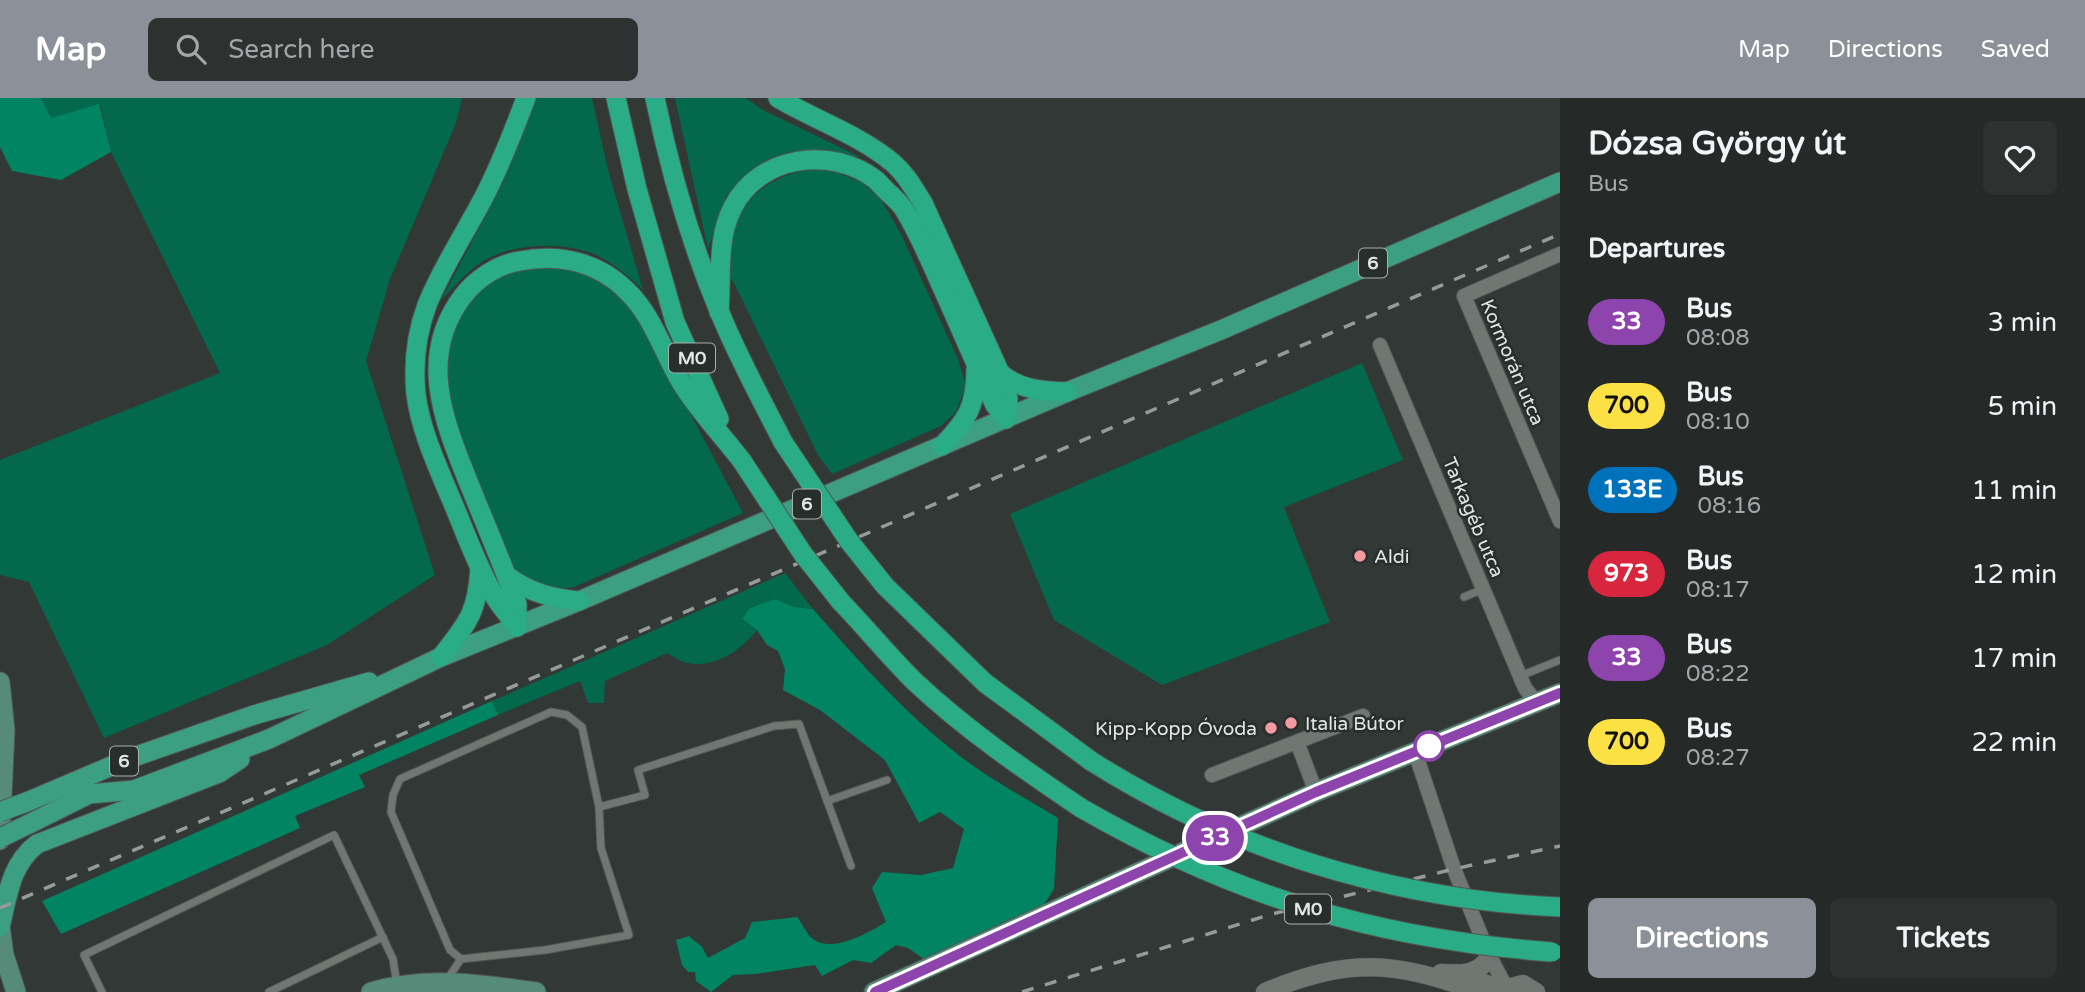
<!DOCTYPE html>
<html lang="en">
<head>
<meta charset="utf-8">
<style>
  :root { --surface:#252a28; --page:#2d3230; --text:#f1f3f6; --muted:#a3a7a8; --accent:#8c9099 }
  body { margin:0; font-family:"Varela Round",sans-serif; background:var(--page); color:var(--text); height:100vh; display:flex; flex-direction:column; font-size:26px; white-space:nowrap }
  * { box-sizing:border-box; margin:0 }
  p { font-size:23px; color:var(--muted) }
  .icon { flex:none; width:38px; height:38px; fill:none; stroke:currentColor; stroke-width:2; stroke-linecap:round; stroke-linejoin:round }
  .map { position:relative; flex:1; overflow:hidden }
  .panel { display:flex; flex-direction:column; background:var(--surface); width:525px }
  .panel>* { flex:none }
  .badge { padding:0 14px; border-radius:23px; font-size:24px; line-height:46px }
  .map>.badge { position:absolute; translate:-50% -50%; box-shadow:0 0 0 4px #fff }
  h2 { padding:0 28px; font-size:26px; line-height:63px }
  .round { display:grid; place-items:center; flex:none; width:74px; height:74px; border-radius:10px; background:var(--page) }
  .summary { display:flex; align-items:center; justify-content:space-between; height:119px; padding:0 28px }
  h1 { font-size:33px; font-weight:800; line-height:52px }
  .primary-button { display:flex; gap:14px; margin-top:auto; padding:14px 28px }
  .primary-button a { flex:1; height:80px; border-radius:10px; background:var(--accent); color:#fff; font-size:28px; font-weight:800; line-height:80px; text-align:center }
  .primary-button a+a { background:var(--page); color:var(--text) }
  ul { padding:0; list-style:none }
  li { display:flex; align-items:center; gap:21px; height:84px; padding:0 28px }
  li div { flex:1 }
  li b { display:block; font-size:26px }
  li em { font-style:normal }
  li .badge { min-width:77px; font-weight:700; text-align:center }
  header { display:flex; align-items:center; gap:42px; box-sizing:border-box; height:98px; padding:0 35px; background:var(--accent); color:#fff }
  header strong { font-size:33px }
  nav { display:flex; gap:38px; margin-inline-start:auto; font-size:24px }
  .search { width:490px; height:63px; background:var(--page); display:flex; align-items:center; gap:18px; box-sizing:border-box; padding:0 24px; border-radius:10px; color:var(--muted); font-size:26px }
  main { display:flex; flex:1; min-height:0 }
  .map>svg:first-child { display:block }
</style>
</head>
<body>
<header>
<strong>Map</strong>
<div class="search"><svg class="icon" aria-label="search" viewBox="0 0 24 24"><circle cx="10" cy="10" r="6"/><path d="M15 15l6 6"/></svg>Search here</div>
<nav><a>Map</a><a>Directions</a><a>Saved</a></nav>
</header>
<main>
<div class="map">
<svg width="1560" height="894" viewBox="0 0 1560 894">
  <rect width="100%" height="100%" fill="#313835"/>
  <g fill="#04684c">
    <polygon points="41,0 462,0 456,25 390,181 366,263 435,477 327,547 104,640 29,484 0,477 0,362 220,275 111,54 100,7 51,20"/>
    <path d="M535,0H592L608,72L643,192C629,178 614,166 596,157C561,142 506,145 476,168C463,178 452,191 441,202L503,85Z"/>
    <polygon points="675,0 746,0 763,12 862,60 827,53 786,55 754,72 727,97 708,151"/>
    <path d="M808,71L834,73L863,85L882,103L901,136L958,261L966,287L956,314L941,328L832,376L818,357L734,185L725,173C734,114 748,86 808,71Z"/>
    <path d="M548,168L586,173L627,202L644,228L743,415L574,489C544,493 532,491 512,468L452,314L446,280L449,249L459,219L481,189L510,175Z"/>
    <polygon points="1362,265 1403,362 1284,409 1330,524 1162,587 1054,522 1010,416"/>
    <path d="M785,475L813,511L794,509L775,501L742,521L757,532C740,553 716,570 687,565C681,564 673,558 667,555L605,583L604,605H588L580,583L498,617L492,603Z"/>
  </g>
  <g fill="#008461">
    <polygon points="0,0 41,0 51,20 99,6 111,54 61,82 12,73 0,49"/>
    <path d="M775,501L794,509L813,511C863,568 913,625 975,669C1002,688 1031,703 1058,720L1054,791L1039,814L928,864L908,850L896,847L871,865L853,862L822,878L815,867L755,876L733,877L711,894L696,883L695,874H688L682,867L676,842L689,838L702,849L708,860L745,840L752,824L797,819C802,825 807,837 813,841C833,856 869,834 886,824L872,790L882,774L921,777L953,770L964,731L940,714L919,725L885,662L820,612L783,592L785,571L778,553L767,547L757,532L742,521L750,510Z"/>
    <polygon points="492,603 498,617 359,677 365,689 295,718 300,730 61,836 42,803"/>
  </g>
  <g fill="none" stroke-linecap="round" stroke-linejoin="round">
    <g stroke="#515754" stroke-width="9">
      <g id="service">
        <polyline points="1464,499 1476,494 1485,494"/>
        <polyline points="1520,578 1560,562"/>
        <polyline points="827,703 887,682"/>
        <polyline points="599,709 582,629 567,617 551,614 400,681 393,697 391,714 450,852 461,861 545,852 629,837 601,750 599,709 645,697 638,672 774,628 799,626 851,768"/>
        <polyline points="446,883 461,861"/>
        <polyline points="102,894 84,857 334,737 393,861 397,887"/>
        <polyline points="269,894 383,839"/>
      </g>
    </g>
    <g stroke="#515754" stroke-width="16">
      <g id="minor">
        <polyline points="1560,156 1464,198 1560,423"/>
        <polyline points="1380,247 1525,590 1536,604"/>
        <polyline points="1297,644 1316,694"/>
        <polyline points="1415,654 1454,771 1489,857 1508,893"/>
        <polyline points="1212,677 1363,618"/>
      </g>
    </g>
    <g stroke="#515754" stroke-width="19">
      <g id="tertiary">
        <path d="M1441,875C1460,876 1482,877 1489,857"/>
        <polyline points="1465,885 1484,885 1508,893"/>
        <path d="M1265,894C1350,859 1394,863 1479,894"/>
        <polyline points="1507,894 1511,889 1523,886 1536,894"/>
      </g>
    </g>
    <g stroke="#515754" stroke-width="21">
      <g id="secondary">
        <polyline points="0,584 5,632 0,742"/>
        <polyline points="0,828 4,857 16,894"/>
        <path d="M371,894C425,878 482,886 536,894"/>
        <polyline points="874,894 1316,694 1560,595"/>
      </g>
    </g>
    <g stroke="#515754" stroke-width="21">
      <g id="primary">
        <polyline points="29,703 128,661 254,617 369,584"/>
        <polyline points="31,725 89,696 134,692 269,641 441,559 579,503 1067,294 1221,232 1560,84"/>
        <path d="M0,829C8,797 10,767 37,746L219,675L240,661"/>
      </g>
    </g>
    <g stroke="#515754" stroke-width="21">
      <g id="trunk">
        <polyline points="616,0 637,91 675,224 719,321"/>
        <path d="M655,0C670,73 691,146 720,215C738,259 761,301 783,344"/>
        <path d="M778,0C815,22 860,37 893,65C906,76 914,91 923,105L1000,275L1008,301L1006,321"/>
        <path d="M719,214C722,179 716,141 733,109C759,58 831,47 876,82C881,87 886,93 891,97C896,102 902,107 905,113C918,134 928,158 938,180C957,222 975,265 995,307L1006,321"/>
        <path d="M1000,275C1020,292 1042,293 1067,294"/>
        <path d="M942,348C968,321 976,308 976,270"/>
        <path d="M507,478C530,495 552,500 579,503"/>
        <polyline points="885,488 985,585 1091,663"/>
        <path d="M841,504C866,530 889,558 914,583C965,631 1023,671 1081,710"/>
        <path d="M517,529V506C503,467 487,430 472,393C446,328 415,261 463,198C476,181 498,166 520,163C559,155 598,164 627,193C653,218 663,254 681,284C698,312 722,337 742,363"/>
        <path d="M517,529C510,519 501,509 495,499C476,467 464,430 449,396C436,365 420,330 416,296C413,266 417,234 427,207C443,167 468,131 487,93C502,63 514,32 526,0"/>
        <path d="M441,559C468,524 477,516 480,470"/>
      </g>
    </g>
    <use href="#service" stroke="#707773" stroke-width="7"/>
    <use href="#minor" stroke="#707773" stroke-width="14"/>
    <use href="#tertiary" stroke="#707773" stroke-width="18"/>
    <use href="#secondary" stroke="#568b7a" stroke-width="19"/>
    <use href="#primary" stroke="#3c9f81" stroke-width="19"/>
    <use href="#trunk" stroke="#2aac86" stroke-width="19"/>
    <g stroke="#969b99" stroke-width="3.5" stroke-dasharray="12 12" stroke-linecap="butt">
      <polyline points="0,810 1560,136"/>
      <polyline points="1022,894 1272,816 1454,771 1560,748"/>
    </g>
    <g stroke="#515754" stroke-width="21" stroke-linecap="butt">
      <g id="primary-bridge">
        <polyline points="0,714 29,703"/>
        <polyline points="0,740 31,725"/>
      </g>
    </g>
    <g stroke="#515754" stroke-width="21" stroke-linecap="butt">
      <g id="trunk-bridge">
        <polyline points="783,344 849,443 885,488"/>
        <polyline points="742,363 803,456 841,504"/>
        <path d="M1091,663C1232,752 1394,802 1560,809"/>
        <path d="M1081,710C1234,798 1376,841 1552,854"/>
      </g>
    </g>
    <use href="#primary-bridge" stroke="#3c9f81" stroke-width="19"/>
    <use href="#trunk-bridge" stroke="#2aac86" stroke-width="19"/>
  </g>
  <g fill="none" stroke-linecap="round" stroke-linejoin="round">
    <g stroke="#fff" stroke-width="16">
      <polyline id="line" points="875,894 1316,694 1560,595"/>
    </g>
    <use href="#line" stroke="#8e44ad" stroke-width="10"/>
  </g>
  <g fill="#f49b9f" stroke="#272e2b" stroke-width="2.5">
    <circle cx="1360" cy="458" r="7"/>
    <circle cx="1291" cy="625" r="7"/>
    <circle cx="1271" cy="630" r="7"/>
  </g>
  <circle fill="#fff" stroke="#8e44ad" stroke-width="3.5" cx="1429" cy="648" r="14"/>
  <g text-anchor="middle" stroke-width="5" stroke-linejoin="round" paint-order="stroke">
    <g fill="#272e2b" stroke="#aaafac" stroke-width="2">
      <rect x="1359" y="150.5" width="28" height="29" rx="5"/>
      <rect x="669" y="245.5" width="46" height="29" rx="5"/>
      <rect x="793" y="391.5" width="28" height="29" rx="5"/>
      <rect x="110" y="648.5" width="28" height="29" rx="5"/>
      <rect x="1285" y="796.5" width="46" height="29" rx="5"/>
    </g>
    <g font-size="18" font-weight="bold" fill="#e2e6e4">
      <text x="1373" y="171">6</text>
      <text x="692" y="266">M0</text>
      <text x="807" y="412">6</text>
      <text x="124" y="669">6</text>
      <text x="1308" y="817">M0</text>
    </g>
    <g font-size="19" fill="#e2e6e4" stroke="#272e2b">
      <text transform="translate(1513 264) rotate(67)" y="7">Kormorán utca</text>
      <text transform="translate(1474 419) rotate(67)" y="7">Tarkagéb utca</text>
    </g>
    <g font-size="19" fill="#e2e6e4" stroke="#272e2b" text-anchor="start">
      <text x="1374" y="465">Aldi</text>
      <text x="1305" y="632">Italia Bútor</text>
      <text x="1257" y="637" text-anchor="end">Kipp-Kopp Óvoda</text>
    </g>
  </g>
</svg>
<b class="badge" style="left:1215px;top:740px;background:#8e44ad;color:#fff">33</b>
</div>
<section class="panel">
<div class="summary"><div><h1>Dózsa György út</h1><p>Bus</p></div><a class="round"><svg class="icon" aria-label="heart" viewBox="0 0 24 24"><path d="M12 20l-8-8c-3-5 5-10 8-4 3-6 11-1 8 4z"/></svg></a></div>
<h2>Departures</h2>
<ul>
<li><span class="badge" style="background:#8e44ad;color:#fff">33</span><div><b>Bus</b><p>08:08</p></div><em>3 min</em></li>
<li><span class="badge" style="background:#fbe143;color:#111">700</span><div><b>Bus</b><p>08:10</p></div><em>5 min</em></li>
<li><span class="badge" style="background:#0072bc;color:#fff">133E</span><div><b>Bus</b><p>08:16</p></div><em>11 min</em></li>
<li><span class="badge" style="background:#d7263d;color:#fff">973</span><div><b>Bus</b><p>08:17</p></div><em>12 min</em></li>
<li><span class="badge" style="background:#8e44ad;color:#fff">33</span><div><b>Bus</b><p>08:22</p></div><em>17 min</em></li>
<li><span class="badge" style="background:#fbe143;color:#111">700</span><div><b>Bus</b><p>08:27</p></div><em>22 min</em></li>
</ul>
<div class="primary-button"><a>Directions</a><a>Tickets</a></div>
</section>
</main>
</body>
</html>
